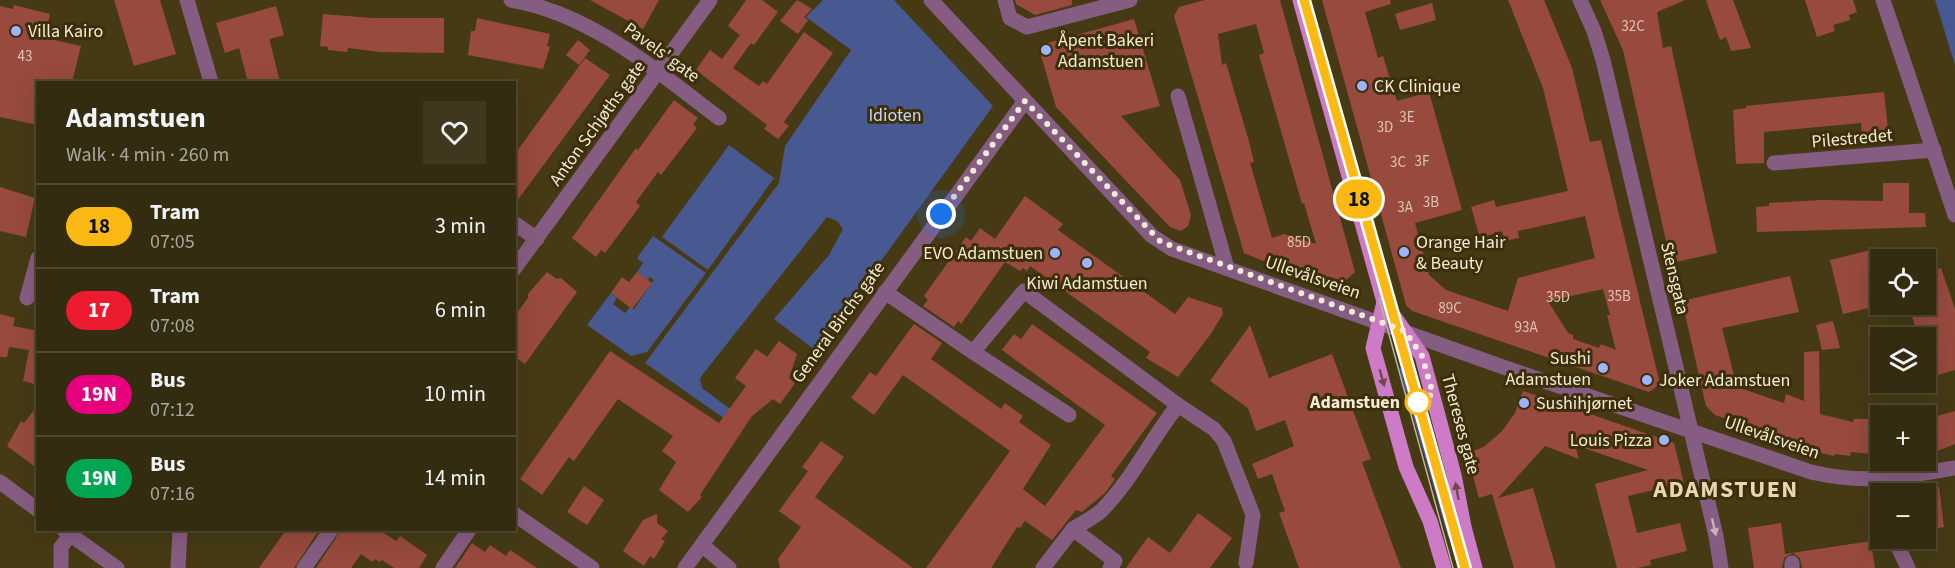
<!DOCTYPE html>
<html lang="en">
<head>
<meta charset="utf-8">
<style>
  :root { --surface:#342c10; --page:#3f381e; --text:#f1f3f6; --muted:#a9a79f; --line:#4e4830 }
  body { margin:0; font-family:"Source Sans 3",sans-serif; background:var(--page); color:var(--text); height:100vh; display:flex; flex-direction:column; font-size:22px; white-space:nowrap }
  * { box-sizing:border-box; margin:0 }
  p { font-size:20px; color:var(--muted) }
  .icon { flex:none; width:33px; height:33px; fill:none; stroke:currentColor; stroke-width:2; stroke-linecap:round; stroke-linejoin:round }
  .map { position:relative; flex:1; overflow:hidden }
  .side { position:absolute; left:36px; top:81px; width:480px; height:450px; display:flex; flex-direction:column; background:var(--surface); border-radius:0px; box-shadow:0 6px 24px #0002,0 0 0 2px var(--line) }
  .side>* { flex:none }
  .badge { padding:0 12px; border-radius:20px; font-size:21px; line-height:39px }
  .controls { position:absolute; left:1870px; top:249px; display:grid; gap:12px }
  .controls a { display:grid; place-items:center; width:66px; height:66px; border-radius:0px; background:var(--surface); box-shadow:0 6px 24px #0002,0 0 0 2px var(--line); font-size:30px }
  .you { position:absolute; width:30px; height:30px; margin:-15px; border:4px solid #fff; border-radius:50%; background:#1a73e8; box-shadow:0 0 0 9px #1a73e833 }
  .map>.badge { position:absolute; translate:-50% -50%; box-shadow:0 0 0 3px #fff }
  .round { display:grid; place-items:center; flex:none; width:63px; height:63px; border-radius:0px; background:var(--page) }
  .overview { display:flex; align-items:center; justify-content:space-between; height:102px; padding:0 30px }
  h1 { font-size:28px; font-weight:700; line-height:45px }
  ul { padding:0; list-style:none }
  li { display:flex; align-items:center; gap:18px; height:84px; padding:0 30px; border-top:2px solid var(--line) }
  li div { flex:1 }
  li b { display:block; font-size:22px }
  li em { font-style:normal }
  li .badge { min-width:66px; font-weight:700; text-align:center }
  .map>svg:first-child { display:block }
</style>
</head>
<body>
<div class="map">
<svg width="1955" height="568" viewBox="0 0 1955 568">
  <rect width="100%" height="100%" fill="#463a15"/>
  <g fill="#485890">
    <polygon points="823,0 894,0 993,106 816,351 774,319 829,255 843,229 837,221 827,217 700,378 702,388 730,409 725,419 645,363 779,183 785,146 851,50 806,17"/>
    <polygon points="1935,0 1955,0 1955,65"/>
    <polygon points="729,145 774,178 708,270 662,237"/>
    <polygon points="653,236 706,273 647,352 631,356 587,325 611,293 617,298 613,304 625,313 630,307 634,309 654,280 650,277 648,280 637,272 643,263 637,258"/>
    <polygon points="1399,368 1407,370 1437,478 1444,478 1452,505 1444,508 1452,536 1448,537"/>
  </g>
  <g fill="#984a3e" fill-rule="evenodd">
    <polygon points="114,0 160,0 176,54 134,66"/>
    <polygon points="590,0 659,0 643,29"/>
    <polygon points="746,0 762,0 778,12 754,45 751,43 733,68 759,86 763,81 767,84 804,32 833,53 784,122 789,126 778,139 764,129 767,125 696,70 710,50 722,59 740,35 728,26"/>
    <polygon points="797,0 812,9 804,17 808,20 798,34 780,21"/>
    <polygon points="1015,0 1072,0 1072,5 1035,15 1016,4"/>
    <path d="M1205,0H1280L1355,272L1340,286L1273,265L1244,253L1174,16L1179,7ZM1256,24L1264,53L1259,55L1302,204L1304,203L1316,244L1284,234L1272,238L1250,163L1254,162L1248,138L1226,63L1222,65L1218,34Z"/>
    <path d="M1322,0H1390L1391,4L1365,12L1378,58L1383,56L1397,101L1429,92L1462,210L1415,223L1429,275L1446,290L1508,311L1518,278L1595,258L1585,216L1518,231L1519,238L1505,241L1502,231L1480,238L1471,207L1494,200L1496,207L1568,191L1543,88L1508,0H1544L1572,68L1590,142L1601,140L1660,384L1649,392L1412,311L1406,305ZM1603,289L1610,315H1607L1616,350L1601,344L1599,348L1573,339V335L1568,333L1548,301Z"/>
    <polygon points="1600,0 1685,0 1657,12 1663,48 1671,46 1717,253 1671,263 1623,50"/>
    <polygon points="1706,0 1733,0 1751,48 1731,51 1726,37 1720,40"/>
    <polygon points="1805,0 1853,0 1857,12 1849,15 1850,20 1833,25 1835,31 1817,37"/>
    <polygon points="1432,3 1436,20 1400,30 1395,14"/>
    <polygon points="14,5 50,14 45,38 81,46 72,82 38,82 38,125 0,117 0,6 13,9"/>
    <polygon points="276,6 284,35 270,39 270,42 280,82 248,82 239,48 225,53 216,23"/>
    <polygon points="323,14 372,18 444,18 444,53 380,52 348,48 347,52 328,50 328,47 320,46"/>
    <polygon points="477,18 550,34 547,46 550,47 543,69 468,55 471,31 475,31"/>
    <polygon points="1134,19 1160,106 1121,116 1180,180 1191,215 1188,226 1181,231 1170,227 1056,107 1040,52 1044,44"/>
    <polygon points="578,40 590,50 579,65 566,55"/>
    <polygon points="585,58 610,75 514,205 514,155"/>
    <polygon points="1884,92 1888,130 1862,133 1861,123 1764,132 1764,163 1736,164 1733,110 1746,108 1746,106"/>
    <polygon points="674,100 698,118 693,124 697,128 661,175 658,172 636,202 640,206 605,253 601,250 596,257 572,238 636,148 638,150"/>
    <polygon points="1883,183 1909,183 1909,213 1925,213 1926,227 1757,232 1756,207 1769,206 1769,203 1821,200 1883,201"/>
    <polygon points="0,187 35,198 26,237 0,231"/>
    <polygon points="1025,196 1063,224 1058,230 1175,314 1188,297 1222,308 1223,314 1210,335 1178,377 1146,358 1150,352 1030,266 1027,271 1023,268 1020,271 1005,262 961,324 958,321 954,327 923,306 928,300 924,296 966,237 971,241 980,228 995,239"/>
    <polygon points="1871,250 1878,281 1881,281 1881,305 1843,314 1830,260"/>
    <polygon points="1941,268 1955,309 1955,370 1935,376 1926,349 1926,338 1919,338 1908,304 1926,304 1926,273"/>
    <polygon points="547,272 557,279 561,278 577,292 525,364 514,356 514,317 528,298 528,294"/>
    <polygon points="637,272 652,283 632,309 611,293 622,277 629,282"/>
    <polygon points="1790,276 1799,312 1722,328 1737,387 1784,403 1786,394 1804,401 1804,352 1819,351 1820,414 1853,422 1854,419 1881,419 1881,455 1851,452 1850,456 1835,454 1834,456 1817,452 1715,415 1706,406 1682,301"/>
    <polygon points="0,314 15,318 13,326 38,331 38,385 23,381 29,350 9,347 7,357 0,357"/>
    <polygon points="1833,321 1840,348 1822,350 1816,325"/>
    <polygon points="914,324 942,343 931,359 1001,409 1005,403 1023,416 1019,422 1051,445 1023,489 1045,506 1105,425 1002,350 1014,334 1021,339 1032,324 1157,413 1111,476 1115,479 1105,493 1082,512 1076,510 1052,540 1025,521 1020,528 1017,527 991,568 926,568 1010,451 903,375 874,415 851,398 870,372 876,376"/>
    <polygon points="1250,325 1269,378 1332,354 1371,459 1362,462 1401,568 1299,568 1279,513 1285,511 1272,474 1258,479 1252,464 1294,446 1285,420 1256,431 1248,408 1210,381"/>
    <polygon points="779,341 797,354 789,378 795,383 780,404 773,399 752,416 700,495 702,497 688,512 659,490 676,462 662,451 673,436 618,399 574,461 569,457 542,495 520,479 610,351 719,423 746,386 735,378 756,349 767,357"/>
    <polygon points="1523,391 1674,443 1684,483 1628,496 1637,533 1680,523 1687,551 1650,560 1651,565 1637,568 1617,568 1595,484 1648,470 1575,445 1579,459 1545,446 1498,498 1533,488 1556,568 1514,568 1492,494 1479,498 1467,454 1485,446 1502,431 1515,413"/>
    <polygon points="38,405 38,469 7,446 21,421 24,423"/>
    <polygon points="1955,411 1955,444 1937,451 1926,419"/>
    <polygon points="821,441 844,457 815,497 913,568 780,568 778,559 801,527 779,511 808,471 802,467"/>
    <polygon points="584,486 604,500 587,525 567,512"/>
    <polygon points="1939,487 1944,527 1929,530 1926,490"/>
    <polygon points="1198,513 1232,538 1210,568 1126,568 1148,537 1170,553"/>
    <polygon points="657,514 657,523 668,531 661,539 665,541 654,559 650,556 644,566 623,551 643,520"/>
    <polygon points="1781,523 1785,554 1871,541 1875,568 1802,568 1800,558 1793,553 1784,558 1782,568 1754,568 1748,528"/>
    <polygon points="286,530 319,530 294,568 259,568"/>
    <polygon points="341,530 379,530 396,541 400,536 427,555 419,568 394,568 382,560 380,562 375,559 372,562 361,554 351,568 316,568"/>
    <polygon points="472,543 485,552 490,545 506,556 510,550 537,568 455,568"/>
  </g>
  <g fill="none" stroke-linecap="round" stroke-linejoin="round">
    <g stroke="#865d82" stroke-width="15">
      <polyline points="187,0 211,82"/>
      <path d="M511,0C592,14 655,70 719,118"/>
      <path d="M931,0L1152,236L1172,249L1503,367L1811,472C1867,485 1900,477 1955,468"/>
      <polyline points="1005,0 1010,18 1027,27 1130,0"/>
      <polyline points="1580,0 1594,31 1603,60 1716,536 1721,568"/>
      <polyline points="1883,0 1955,215"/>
      <polyline points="1178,96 1227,268"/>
      <polyline points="1774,163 1934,150"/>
      <polyline points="514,223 537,239"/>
      <polyline points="514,269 710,0"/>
      <polyline points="885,292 973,352 1024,291 1178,405"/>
      <polyline points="27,298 38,258"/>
      <polyline points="973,352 1069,415"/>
      <polyline points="1874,481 1881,505"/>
      <polyline points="0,482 38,510"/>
      <polyline points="514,514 592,568"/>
      <path d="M1073,529C1082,523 1093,518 1101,511C1132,480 1151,439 1178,405L1214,429L1224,441L1253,515L1246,563"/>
      <polyline points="64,530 117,568"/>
      <polyline points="1894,538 1908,568"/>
      <polyline points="702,545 729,568"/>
      <polyline points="1792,563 1792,568"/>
      <polyline points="61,568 61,547 71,534"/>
      <polyline points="178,568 180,530"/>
      <polyline points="304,568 331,530"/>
      <polyline points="443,568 469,530"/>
      <polyline points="685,568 1025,101"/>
      <polyline points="1043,568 1073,529 1115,561 1110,568"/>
    </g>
    <g stroke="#ce7bc7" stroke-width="15">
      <polyline points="1300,0 1384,302 1422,356 1454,475 1464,527 1475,568"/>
      <polyline points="1384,302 1373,348 1406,467 1430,521 1444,568"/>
    </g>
    <g stroke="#bdb39a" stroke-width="1.5">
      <polyline points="1304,0 1465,568"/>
      <polyline points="1379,298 1453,568"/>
    </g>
  </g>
  <defs><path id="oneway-solid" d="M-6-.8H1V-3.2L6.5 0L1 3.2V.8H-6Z" transform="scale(1.5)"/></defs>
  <g fill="#6f4a4c">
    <use href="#oneway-solid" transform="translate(1382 378) rotate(74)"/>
    <use href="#oneway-solid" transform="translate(1457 491) rotate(-100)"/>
  </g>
  <use fill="#c7b2b5" href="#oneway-solid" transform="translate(1714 527) rotate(77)"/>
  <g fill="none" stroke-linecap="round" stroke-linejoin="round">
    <g stroke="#fff" stroke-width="14">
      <polyline id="line" points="1304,0 1465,568"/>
    </g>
    <use href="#line" stroke="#fdb913" stroke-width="9"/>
    <polyline stroke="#f3ebd7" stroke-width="6" stroke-dasharray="0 10.8" points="941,214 1025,101 1161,242 1405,331 1422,356 1433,394 1418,402"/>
  </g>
  <g fill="#9db4fd" stroke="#3c2f0a" stroke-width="2">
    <circle cx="16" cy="31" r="6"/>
    <circle cx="1046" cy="50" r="6"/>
    <circle cx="1362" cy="86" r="6"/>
    <circle cx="1404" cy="252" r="6"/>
    <circle cx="1055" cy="253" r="6"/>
    <circle cx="1087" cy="263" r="6"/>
    <circle cx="1603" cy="368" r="6"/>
    <circle cx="1647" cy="380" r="6"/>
    <circle cx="1524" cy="403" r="6"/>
    <circle cx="1664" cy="440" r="6"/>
  </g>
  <circle fill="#fff" stroke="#fdb913" stroke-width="3" cx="1418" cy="402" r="12"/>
  <g text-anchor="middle" stroke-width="6" stroke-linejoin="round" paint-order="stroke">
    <g font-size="15" fill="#dcc3b1">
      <text x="1633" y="31">32C</text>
      <text x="25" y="61">43</text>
      <text x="1407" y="122">3E</text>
      <text x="1385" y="132">3D</text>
      <text x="1422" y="166">3F</text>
      <text x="1398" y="167">3C</text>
      <text x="1431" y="207">3B</text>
      <text x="1405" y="212">3A</text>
      <text x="1299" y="247">85D</text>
      <text x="1619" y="301">35B</text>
      <text x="1558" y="302">35D</text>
      <text x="1450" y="313">89C</text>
      <text x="1526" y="332">93A</text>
    </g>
    <g font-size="18" fill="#f3ebd7" stroke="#3c2f0a" text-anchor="start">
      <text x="28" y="37">Villa Kairo</text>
      <text x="1058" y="46">Åpent Bakeri<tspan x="1058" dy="21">Adamstuen</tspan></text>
      <text x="1374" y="92">CK Clinique</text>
      <text x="1416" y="248">Orange Hair<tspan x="1416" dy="21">&amp; Beauty</tspan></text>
      <text x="1043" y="259" text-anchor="end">EVO Adamstuen</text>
      <text x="1087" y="289" text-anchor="middle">Kiwi Adamstuen</text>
      <text x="1591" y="364" text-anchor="end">Sushi<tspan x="1591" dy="21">Adamstuen</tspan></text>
      <text x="1659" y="386">Joker Adamstuen</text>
      <text x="1536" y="409">Sushihjørnet</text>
      <text x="1652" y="446" text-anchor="end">Louis Pizza</text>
    </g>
    <g font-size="18" fill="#f3ebd7" stroke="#3c2f0a">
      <text transform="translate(662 52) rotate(36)" y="6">Pavels' gate</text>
      <text transform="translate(597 123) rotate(-54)" y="6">Anton Schjøths gate</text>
      <text transform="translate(1852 138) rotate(-5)" y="6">Pilestredet</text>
      <text transform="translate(1313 277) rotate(19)" y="6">Ullevålsveien</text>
      <text transform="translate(1675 278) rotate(77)" y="6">Stensgata</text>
      <text transform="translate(838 322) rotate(-54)" y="6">General Birchs gate</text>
      <text transform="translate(1461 424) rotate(75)" y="6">Thereses gate</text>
      <text transform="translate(1772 437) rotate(19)" y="6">Ullevålsveien</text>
    </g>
    <g font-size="18" fill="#c7d4fa" stroke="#3c2f0a">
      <text x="895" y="121">Idioten</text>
    </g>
    <g font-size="18" font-weight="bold" fill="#f3ebd7" stroke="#3c2f0a" text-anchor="end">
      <text x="1400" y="408">Adamstuen</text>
    </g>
    <g font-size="24" font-weight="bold" letter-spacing="1.5" fill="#e7d8b0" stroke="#3c2f0a">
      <text x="1726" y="497">ADAMSTUEN</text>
    </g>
  </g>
</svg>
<div class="controls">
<a><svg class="icon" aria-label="locate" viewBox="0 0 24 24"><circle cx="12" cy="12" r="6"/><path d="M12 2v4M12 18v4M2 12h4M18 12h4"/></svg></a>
<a><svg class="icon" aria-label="layers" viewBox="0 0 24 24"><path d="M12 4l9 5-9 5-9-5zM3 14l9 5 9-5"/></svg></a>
<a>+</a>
<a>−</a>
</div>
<div class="you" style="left:941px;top:214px"></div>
<b class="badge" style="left:1359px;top:199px;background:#fdb913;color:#111">18</b>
<section class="side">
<div class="overview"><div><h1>Adamstuen</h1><p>Walk · 4 min · 260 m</p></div><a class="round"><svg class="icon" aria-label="heart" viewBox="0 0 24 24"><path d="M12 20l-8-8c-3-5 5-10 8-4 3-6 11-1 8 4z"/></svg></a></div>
<ul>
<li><span class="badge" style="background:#fdb913;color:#111">18</span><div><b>Tram</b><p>07:05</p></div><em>3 min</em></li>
<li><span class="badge" style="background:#ed1b2f;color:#fff">17</span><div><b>Tram</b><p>07:08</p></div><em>6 min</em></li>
<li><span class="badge" style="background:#e6007e;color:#fff">19N</span><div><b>Bus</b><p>07:12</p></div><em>10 min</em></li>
<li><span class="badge" style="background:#00a651;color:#fff">19N</span><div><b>Bus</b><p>07:16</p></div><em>14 min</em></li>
</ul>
</section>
</div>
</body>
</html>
